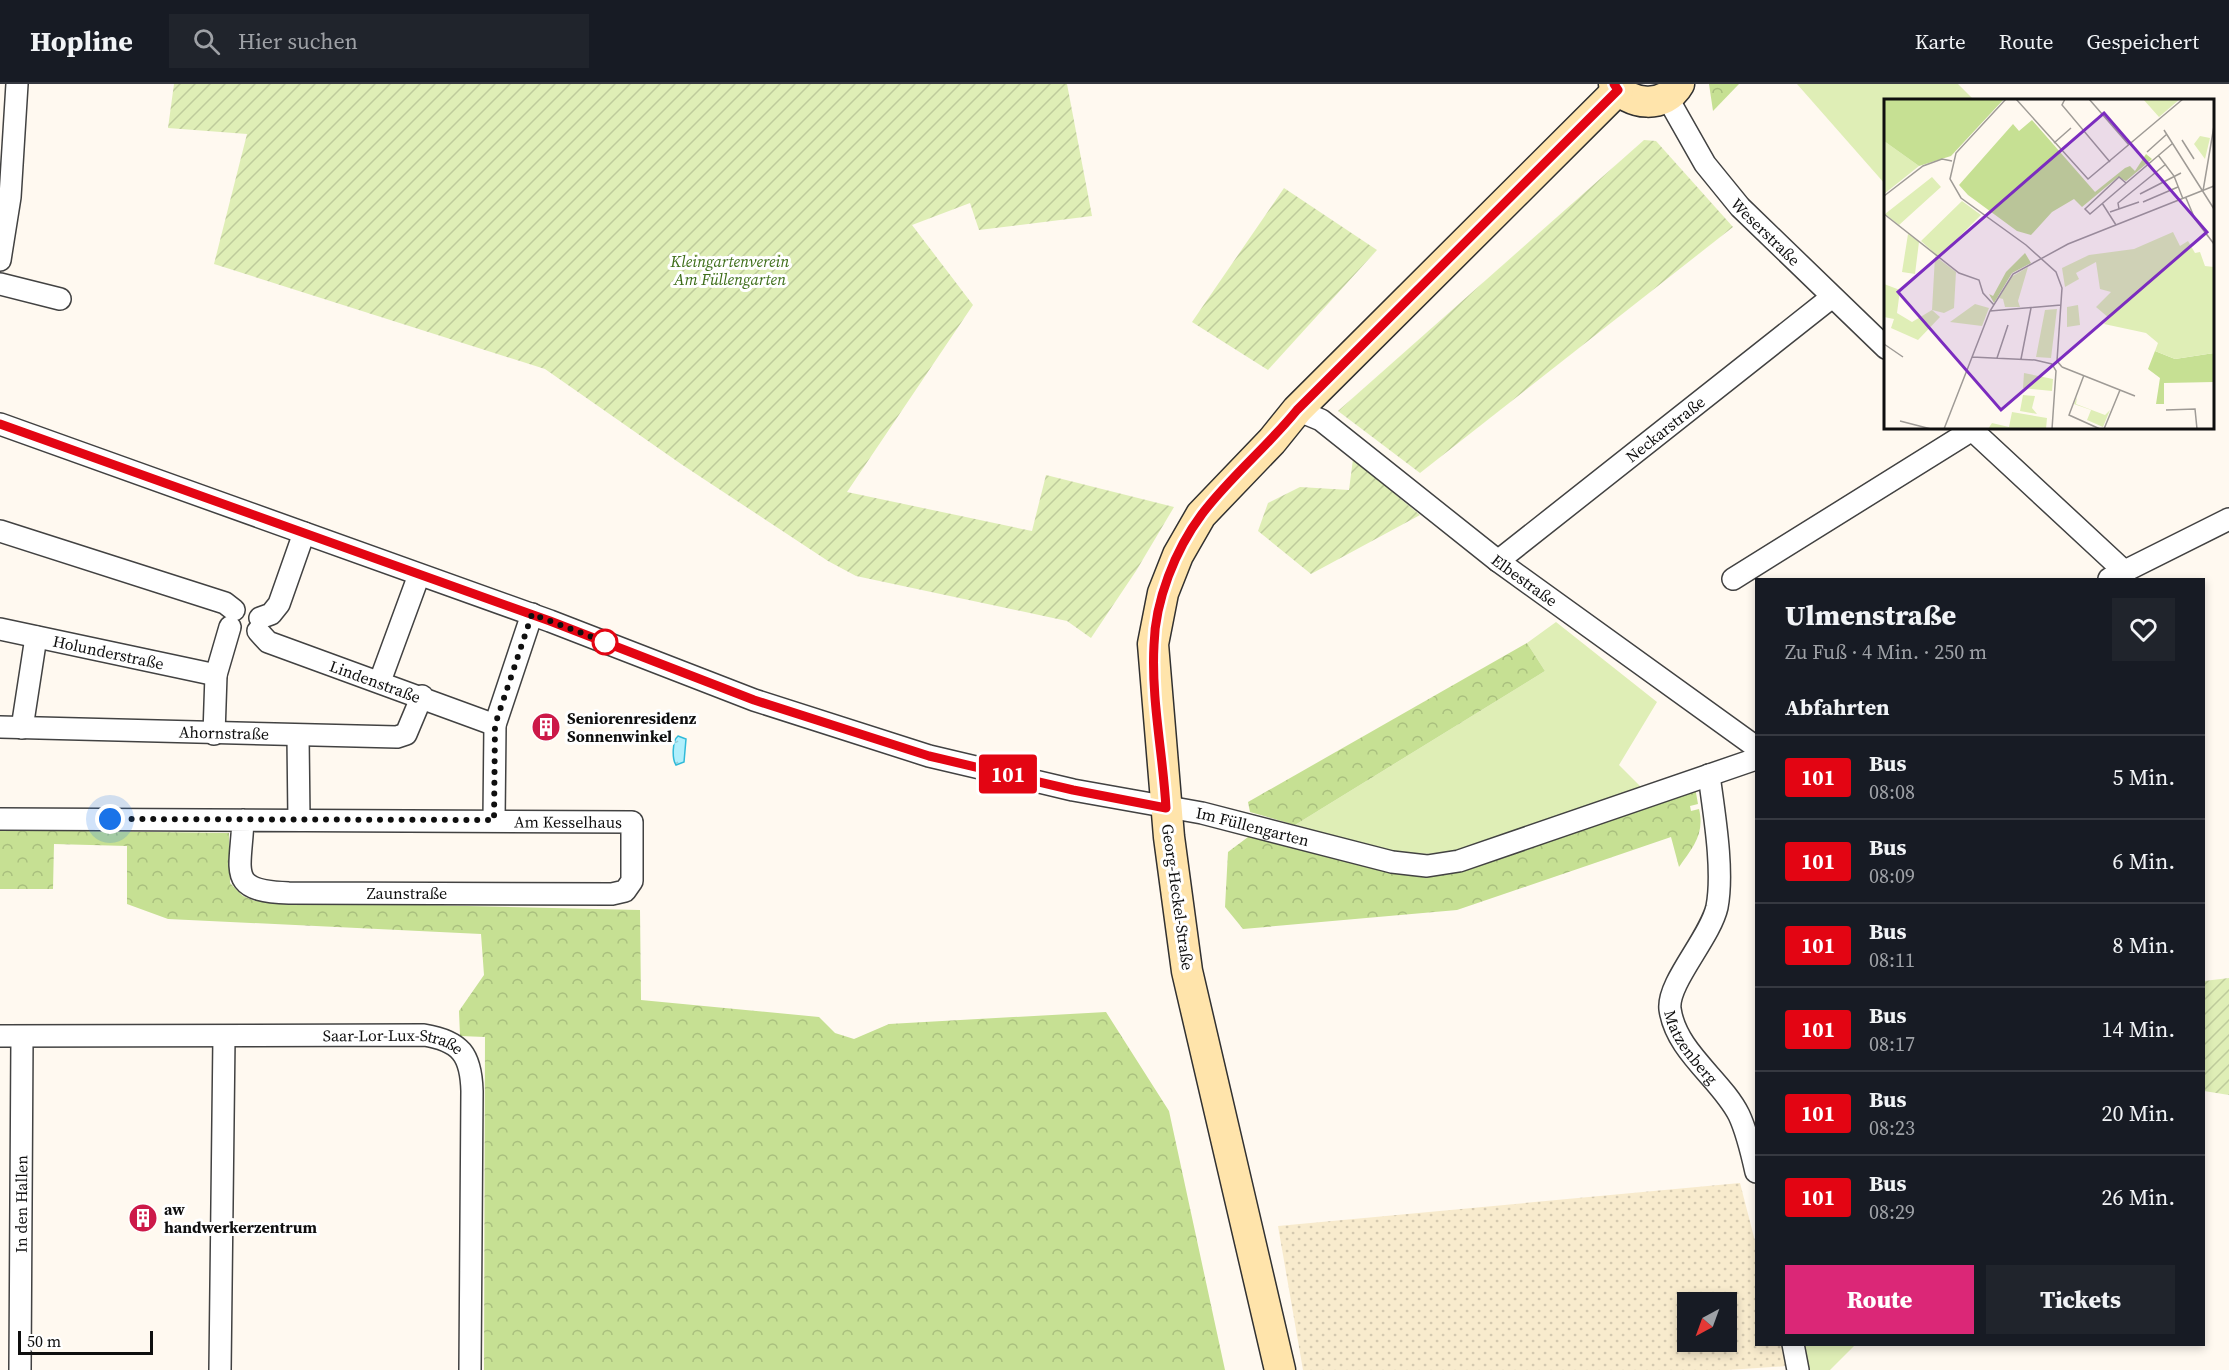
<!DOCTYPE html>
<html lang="de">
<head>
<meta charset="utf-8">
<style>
  :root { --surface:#171b24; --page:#20242c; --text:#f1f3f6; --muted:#9ea1a6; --line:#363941; --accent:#db2777 }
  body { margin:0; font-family:"Source Serif 4",serif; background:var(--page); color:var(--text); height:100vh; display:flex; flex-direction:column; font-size:22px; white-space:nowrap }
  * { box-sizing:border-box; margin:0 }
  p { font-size:20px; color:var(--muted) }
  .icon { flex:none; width:33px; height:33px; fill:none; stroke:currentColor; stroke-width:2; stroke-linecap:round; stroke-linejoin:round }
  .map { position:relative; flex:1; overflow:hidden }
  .details { position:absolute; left:1755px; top:494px; width:450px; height:768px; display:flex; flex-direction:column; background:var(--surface); border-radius:0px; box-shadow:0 3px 9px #0003 }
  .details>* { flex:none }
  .badge { padding:0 12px; border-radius:4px; font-size:21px; line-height:39px }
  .needle { width:39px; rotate:221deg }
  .controls { position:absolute; left:1677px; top:1208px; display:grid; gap:12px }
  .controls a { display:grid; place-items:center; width:60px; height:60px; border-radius:0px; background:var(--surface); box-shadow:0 3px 9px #0003; font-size:30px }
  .scale { position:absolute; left:18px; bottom:15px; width:135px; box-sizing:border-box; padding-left:6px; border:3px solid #0f0f0f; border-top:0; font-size:16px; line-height:21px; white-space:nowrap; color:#0f0f0f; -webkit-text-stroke:4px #fff; paint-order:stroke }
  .you { position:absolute; width:30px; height:30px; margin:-15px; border:4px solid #fff; border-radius:50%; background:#1a73e8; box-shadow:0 0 0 9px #1a73e833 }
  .map>.badge { position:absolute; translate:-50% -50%; box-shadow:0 0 0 3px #fff }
  h2 { padding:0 30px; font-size:22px; line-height:54px }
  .round { display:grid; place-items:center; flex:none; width:63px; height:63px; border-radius:0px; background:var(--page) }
  .head { display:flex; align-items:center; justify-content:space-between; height:102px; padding:0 30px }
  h1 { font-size:28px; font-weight:800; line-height:45px }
  .action { display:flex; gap:12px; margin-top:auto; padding:12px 30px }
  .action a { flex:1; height:69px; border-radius:0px; background:var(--accent); color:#fff; font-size:24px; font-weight:800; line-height:69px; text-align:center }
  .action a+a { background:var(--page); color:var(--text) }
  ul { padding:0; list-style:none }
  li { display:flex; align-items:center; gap:18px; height:84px; padding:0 30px; border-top:2px solid var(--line) }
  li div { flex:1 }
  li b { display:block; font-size:22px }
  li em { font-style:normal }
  li .badge { min-width:66px; font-weight:700; text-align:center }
  header { display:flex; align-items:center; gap:36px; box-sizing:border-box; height:84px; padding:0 30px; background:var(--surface); border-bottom:2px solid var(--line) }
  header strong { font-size:28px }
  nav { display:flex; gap:33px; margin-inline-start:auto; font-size:21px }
  .search { width:420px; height:54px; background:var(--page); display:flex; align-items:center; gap:15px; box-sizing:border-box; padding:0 21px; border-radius:0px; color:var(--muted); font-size:22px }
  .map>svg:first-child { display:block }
</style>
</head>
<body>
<header>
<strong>Hopline</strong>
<div class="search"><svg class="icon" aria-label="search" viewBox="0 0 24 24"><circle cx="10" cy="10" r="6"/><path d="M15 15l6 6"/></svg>Hier suchen</div>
<nav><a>Karte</a><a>Route</a><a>Gespeichert</a></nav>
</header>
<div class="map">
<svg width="2229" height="1286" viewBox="0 0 2229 1286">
  <defs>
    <pattern id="farmland-dots" width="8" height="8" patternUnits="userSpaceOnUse" patternTransform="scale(1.5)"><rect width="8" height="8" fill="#f8ebcd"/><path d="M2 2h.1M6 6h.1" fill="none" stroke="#d3c8af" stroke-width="1.8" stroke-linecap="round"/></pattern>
    <pattern id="forest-crowns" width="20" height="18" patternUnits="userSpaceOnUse" patternTransform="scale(1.5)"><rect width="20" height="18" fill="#c6e093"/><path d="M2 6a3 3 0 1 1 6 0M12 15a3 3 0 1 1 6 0" fill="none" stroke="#a9bf7e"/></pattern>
    <pattern id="garden-furrows" width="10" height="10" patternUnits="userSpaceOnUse" patternTransform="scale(1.5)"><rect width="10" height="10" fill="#dfeeb6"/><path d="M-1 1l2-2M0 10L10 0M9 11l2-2" fill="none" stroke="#becb9b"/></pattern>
    <pattern id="water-ripples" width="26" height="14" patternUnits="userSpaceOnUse" patternTransform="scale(1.5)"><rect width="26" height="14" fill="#b0effc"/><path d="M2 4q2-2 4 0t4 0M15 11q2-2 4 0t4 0" fill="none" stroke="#96ccd7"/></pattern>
  </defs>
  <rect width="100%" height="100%" fill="#fff9f0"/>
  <path fill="url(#farmland-dots)" fill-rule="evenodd" d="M1740,1099L1756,1161V1260H1782L1788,1282L1727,1286H1303L1278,1142ZM1688,1218H1726V1257H1688Z"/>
  <g fill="#dfeeb6">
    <polygon points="1797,0 1958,0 1974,16 1886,16 1885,100"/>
    <path d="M1556,538L1657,618L1619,681L1642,704L1453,768C1398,776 1347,755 1295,741L1545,587L1527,559Z"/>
    <polygon points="1802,1260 1856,1260 1830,1286 1807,1286"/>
  </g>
  <g fill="url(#forest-crowns)">
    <polygon points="1709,0 1739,0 1713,27"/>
    <polygon points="1527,559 1545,587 1295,741 1250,728 1248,718"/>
    <path d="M1695,703L1698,720L1690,722L1691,727L1699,725C1705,750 1693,763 1679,783L1671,753L1457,826L1243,845L1225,823L1228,768L1252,750L1424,792L1460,786Z"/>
    <polygon points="0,746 229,749 230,799 243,812 255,817 640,826 641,916 819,933 835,949 854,955 889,940 1106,928 1169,1027 1225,1286 484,1286 485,953 460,952 459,927 484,891 481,850 168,835 127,820 127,762 54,760 53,805 0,805"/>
  </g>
  <g fill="url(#garden-furrows)">
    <polygon points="174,0 1067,0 1092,132 979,146 970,119 912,141 973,221 847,408 1032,447 1046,391 1174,423 1136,487 1091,554 1067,537 856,492 828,477 681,380 545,285 214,180 247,50 168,44"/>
    <polygon points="1644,56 1656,57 1733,143 1420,389 1338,327"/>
    <polygon points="1284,104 1377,166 1268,286 1192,238"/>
    <polygon points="1353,375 1420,431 1311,490 1258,447 1268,419 1300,403 1349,406"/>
    <polygon points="2229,894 2229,1011 2204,1007 2204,897"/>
  </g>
  <path fill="url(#water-ripples)" stroke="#30bad9" stroke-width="1.5" d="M678,652L686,655L684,678L676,681C672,675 672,657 678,652Z"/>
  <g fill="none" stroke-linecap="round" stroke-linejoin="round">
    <g stroke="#424242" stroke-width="24">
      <g id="street">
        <path id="s1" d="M1667,13L1705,80L1740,123L1886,264"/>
        <polyline points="0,176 10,113 17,0"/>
        <polyline points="0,200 60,215"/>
        <path id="s2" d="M1297,326L1321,336L1498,477L1756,663"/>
        <path id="s3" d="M0,340L550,537L754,616L929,672L1073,706L1202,729L1392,778L1427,782L1459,777L1756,675"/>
        <polyline points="1970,344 2124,487"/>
        <polyline points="0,447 225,519 234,526"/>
        <path id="s4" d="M1498,477L1832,213"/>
        <polyline points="1733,495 1972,346"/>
        <polyline points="2109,495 2229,435"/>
        <polyline points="260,534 271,530 279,520 304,449"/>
        <path id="s5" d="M0,545L216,591"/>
        <path id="s6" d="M258,547L268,558L495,641"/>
        <polyline points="380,597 419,491"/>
        <path id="s7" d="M0,643L397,653L406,650L422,612"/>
        <polyline points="22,644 36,553"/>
        <polyline points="214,650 216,591 230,543"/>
        <polyline points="298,652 299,736"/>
        <path id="s8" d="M1709,691C1714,729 1724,786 1717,823C1710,854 1667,899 1670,925C1676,968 1721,995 1739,1031C1747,1048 1752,1070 1756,1088"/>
        <path id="s9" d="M0,735L632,738V797L625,807L612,810L289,809C226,807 241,788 243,736"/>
        <polyline points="494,736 495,641 532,530"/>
        <path id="s10" d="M0,952L424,951C461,957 471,971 472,1007L470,1286"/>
        <polyline points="1793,1260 1798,1286"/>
        <path id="s11" d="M20,1286L22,953"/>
        <polyline points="220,1286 224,953"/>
      </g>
    </g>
    <g stroke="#313131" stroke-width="33">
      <g id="secondary">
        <path d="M1614,0C1629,22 1665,25 1679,0"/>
        <polyline points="1280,1286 1187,887 1169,753 1153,560 1163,509 1178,471 1201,431 1272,357 1297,326 1618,6"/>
      </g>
    </g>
    <use href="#street" stroke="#fff" stroke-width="21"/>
    <use href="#secondary" stroke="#ffe4ab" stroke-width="30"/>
  </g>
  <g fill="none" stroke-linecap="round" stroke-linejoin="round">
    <g stroke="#fff" stroke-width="14">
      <path id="line" d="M0,340L550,537L754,616L929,672L1073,706L1166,724C1163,670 1151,615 1154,561C1155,517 1175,466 1202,430C1230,393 1267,363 1297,326L1618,6L1614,0"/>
    </g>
    <use href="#line" stroke="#e30513" stroke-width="9"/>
    <polyline stroke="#0f0f0f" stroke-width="6" stroke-dasharray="0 10.8" points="110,735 494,736 495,641 532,530 605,558"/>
  </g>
  <defs>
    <g id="building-disc" transform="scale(1.5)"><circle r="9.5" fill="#cc1948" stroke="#fff"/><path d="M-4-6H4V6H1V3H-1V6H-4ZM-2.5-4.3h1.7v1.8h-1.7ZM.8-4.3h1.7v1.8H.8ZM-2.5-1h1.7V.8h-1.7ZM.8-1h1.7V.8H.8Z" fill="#fff"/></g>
  </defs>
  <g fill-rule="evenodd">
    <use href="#building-disc" x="546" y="643"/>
    <use href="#building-disc" x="143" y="1134"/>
  </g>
  <circle fill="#fff" stroke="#e30513" stroke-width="3" cx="605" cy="558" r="12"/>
  <g text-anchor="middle" stroke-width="6" stroke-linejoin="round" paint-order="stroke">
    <g font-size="16" fill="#0f0f0f" stroke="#fff">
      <text dy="6" stroke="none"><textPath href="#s1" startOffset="168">Weserstraße</textPath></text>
      <text dy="6" stroke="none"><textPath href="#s4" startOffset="213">Neckarstraße</textPath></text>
      <text dy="6" stroke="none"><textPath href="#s2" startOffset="285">Elbestraße</textPath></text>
      <text dy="6" stroke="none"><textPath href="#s5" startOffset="111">Holunderstraße</textPath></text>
      <text dy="6" stroke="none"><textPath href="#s6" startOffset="129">Lindenstraße</textPath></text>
      <text dy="6" stroke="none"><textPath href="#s7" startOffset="224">Ahornstraße</textPath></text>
      <text dy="6" stroke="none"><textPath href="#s9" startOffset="568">Am Kesselhaus</textPath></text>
      <text dy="6" stroke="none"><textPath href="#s3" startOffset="1318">Im Füllengarten</textPath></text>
      <text x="407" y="815">Zaunstraße</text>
      <text transform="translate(1178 813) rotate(82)" y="6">Georg-Heckel-Straße</text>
      <text dy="6" stroke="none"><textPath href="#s8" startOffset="290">Matzenberg</textPath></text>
      <text dy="6" stroke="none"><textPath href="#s10" startOffset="394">Saar-Lor-Lux-Straße</textPath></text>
      <text dy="6" stroke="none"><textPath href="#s11" startOffset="166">In den Hallen</textPath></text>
    </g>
    <g font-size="16" font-style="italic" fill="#3c6d18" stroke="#fff">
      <text x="730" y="183">Kleingartenverein<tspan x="730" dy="18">Am Füllengarten</tspan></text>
    </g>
    <g font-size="16" font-weight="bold" fill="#0f0f0f" stroke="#fff" text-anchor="start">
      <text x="567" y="640">Seniorenresidenz<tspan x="567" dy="18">Sonnenwinkel</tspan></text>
      <text x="164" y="1131">aw<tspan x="164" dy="18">handwerkerzentrum</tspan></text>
    </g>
  </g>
  <g transform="translate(1884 15)">
    <rect width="330" height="330" fill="#fff9f0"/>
    <path d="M259,0H296L275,18ZM0,42L35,67L0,95ZM48,78L57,88L15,126L1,115ZM78,102L97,116L55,158L37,142ZM24,135L35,143L31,175L18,173ZM51,157L72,173L70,209L60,214L48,211ZM144,168L134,202L136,208H121L119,200L115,199L127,178ZM140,274L169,280L168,292L139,289ZM139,296L151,297L148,309L153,315L136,312ZM193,298L192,305L221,316L226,311L219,328L203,321L207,311L190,305ZM128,313L163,319L162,330H104L108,324L125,328Z" fill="#dfeeb6"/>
    <path d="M0,0H120L67,57L35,67L0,42ZM148,21L211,93L241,69L246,67L251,72L262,55L268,60L242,82L234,78L198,108L190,100L168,113L147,136L133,132L84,96L75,86L129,25L135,32ZM141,154L147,164L128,174L110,204L105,195L109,197L122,173ZM330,248V283L280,284V305H272L276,279L264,270L271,252L291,260L330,254Z" fill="#c6e093"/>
    <path d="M316,37L326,39L321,60L310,45ZM289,133L296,147L304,142L311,154L316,153L321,167L330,168V254L291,260L271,252L274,244L262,234L220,225L225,219L212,208L227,193L216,190L212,163L192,174L195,180L181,188L178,169L205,156L250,150ZM0,185L16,191L13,214L28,223L48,211L56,218L34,241L7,229L10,220L0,218ZM91,205L105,209L98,227L66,223ZM194,206L196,226L183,228V208ZM173,210L167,259L152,258L161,211Z" fill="#dfeeb6"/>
    <path fill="none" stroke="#9f9b96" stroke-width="1.5" d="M122,0L72,54L66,80L77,99L142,146L172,173L178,189L173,262L178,268M132,0L204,80L299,0M181,0L178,6L226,63M205,0L245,46M280,31L330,110M298,41L310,60M170,44L187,29M263,53L283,35M274,56L290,77L299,100M242,84L235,78L201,110L206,115L289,44M319,92L330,27M256,95L297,74M0,97L39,67L58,60L68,62M302,99L311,120L330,145M259,103L294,88M218,104L232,126M235,110L234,104L282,65M226,113L255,103M0,115L75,174L95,181L99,194L110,206M106,212L177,206M0,245L19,258M88,258L151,261L168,265M113,259L124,226M137,260L147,209M178,268L251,297M200,276L185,316L216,330M282,311L311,310L313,330M16,322L47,330M60,330L106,212L129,175L184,145L330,87M168,330L172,272L168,265M220,330L236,291"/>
    <path fill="#7b2cbf" fill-opacity="0.15" stroke="#7b2cbf" stroke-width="3" d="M220,14L323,133L117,311L14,193Z"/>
    <rect width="330" height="330" fill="none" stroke="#0f0f0f" stroke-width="3"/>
  </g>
</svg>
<div class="controls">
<a><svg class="needle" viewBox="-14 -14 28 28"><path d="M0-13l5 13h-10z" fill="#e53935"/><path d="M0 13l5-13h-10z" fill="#9ea1a6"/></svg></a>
</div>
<div class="scale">50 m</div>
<div class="you" style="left:110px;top:735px"></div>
<b class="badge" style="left:1008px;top:690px;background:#e30513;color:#fff">101</b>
<section class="details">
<div class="head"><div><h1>Ulmenstraße</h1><p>Zu Fuß · 4 Min. · 250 m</p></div><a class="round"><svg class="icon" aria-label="heart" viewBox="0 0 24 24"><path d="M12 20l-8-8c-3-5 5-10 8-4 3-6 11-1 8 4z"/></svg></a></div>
<h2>Abfahrten</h2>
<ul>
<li><span class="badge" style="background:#e30513;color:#fff">101</span><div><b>Bus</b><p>08:08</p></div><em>5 Min.</em></li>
<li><span class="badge" style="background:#e30513;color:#fff">101</span><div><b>Bus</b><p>08:09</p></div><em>6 Min.</em></li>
<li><span class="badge" style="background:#e30513;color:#fff">101</span><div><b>Bus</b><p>08:11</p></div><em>8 Min.</em></li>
<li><span class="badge" style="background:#e30513;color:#fff">101</span><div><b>Bus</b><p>08:17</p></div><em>14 Min.</em></li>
<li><span class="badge" style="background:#e30513;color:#fff">101</span><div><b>Bus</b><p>08:23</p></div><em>20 Min.</em></li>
<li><span class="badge" style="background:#e30513;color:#fff">101</span><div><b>Bus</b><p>08:29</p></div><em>26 Min.</em></li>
</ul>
<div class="action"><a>Route</a><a>Tickets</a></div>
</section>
</div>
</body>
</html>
